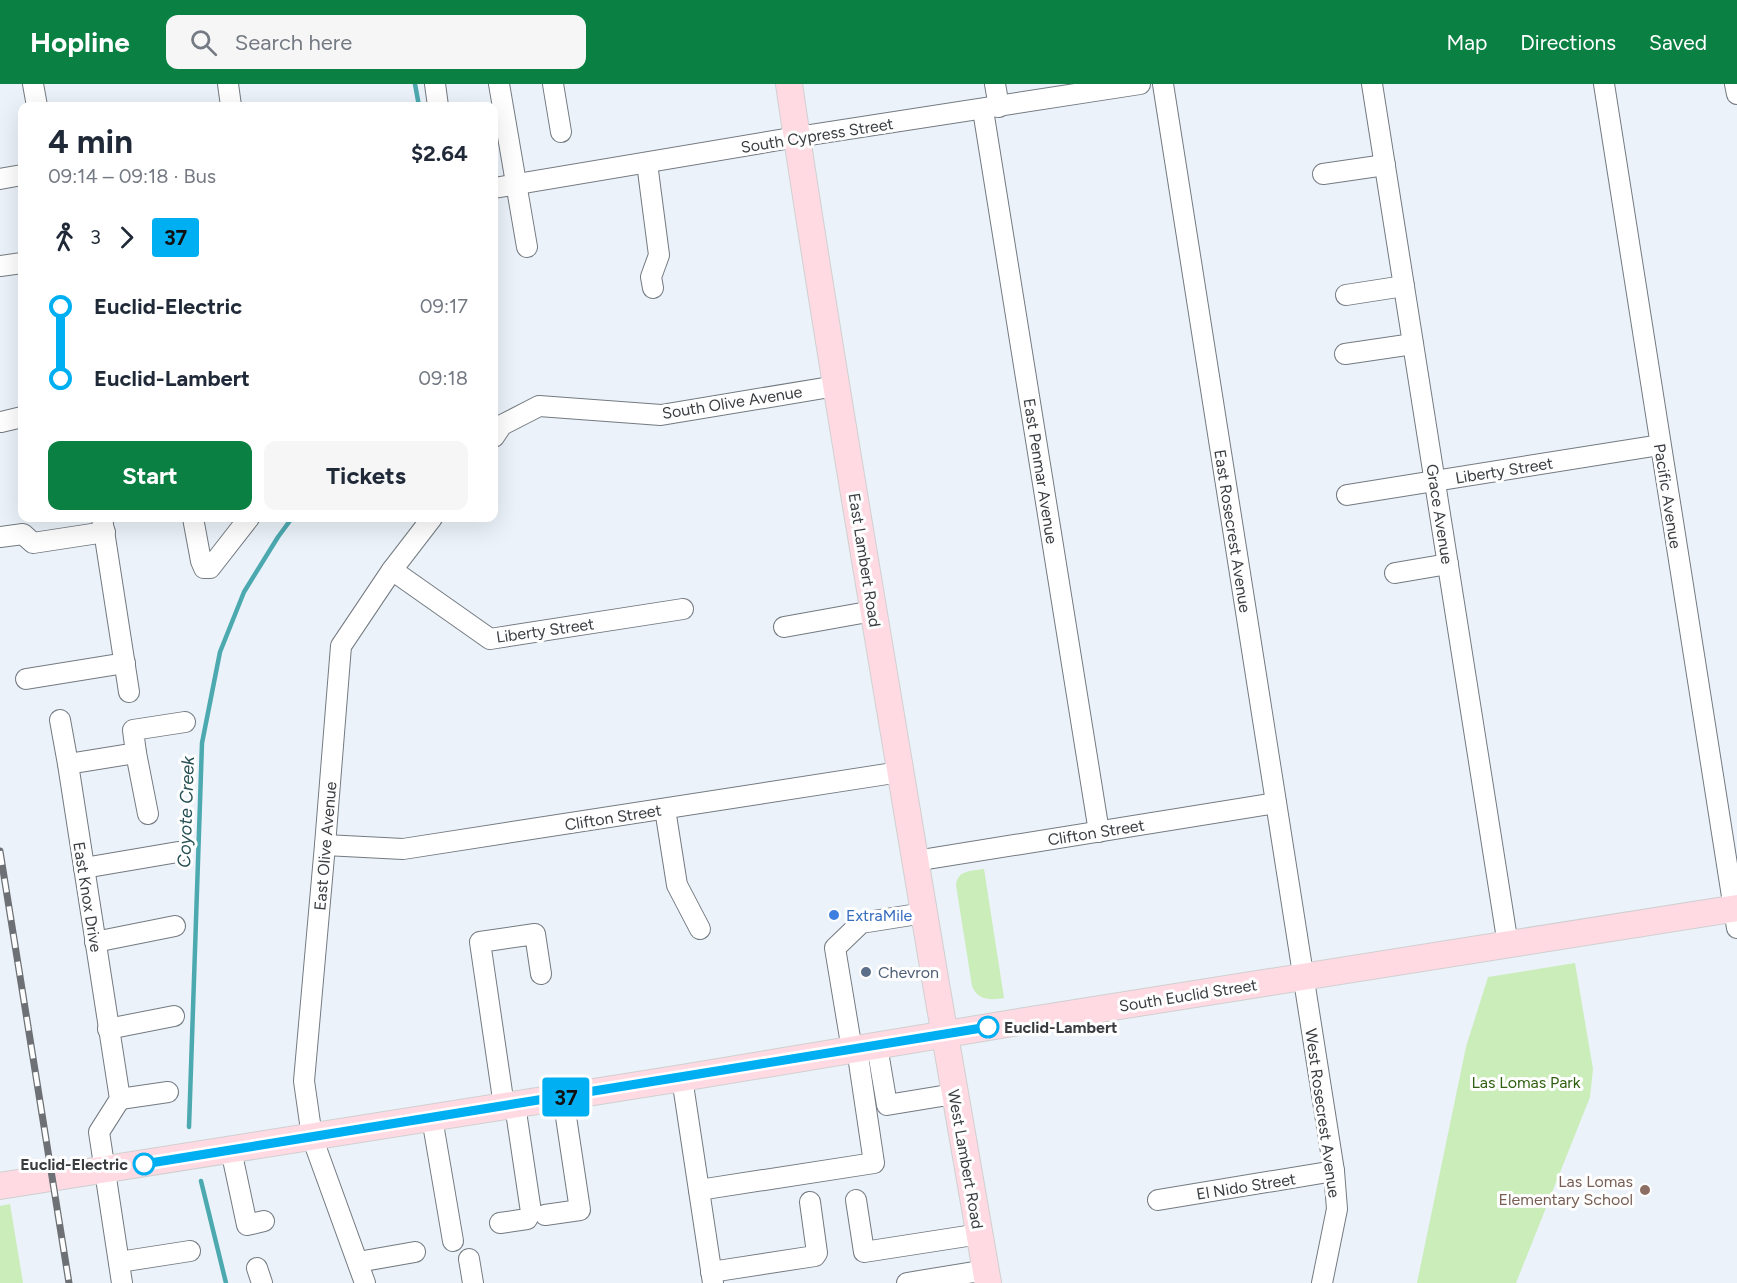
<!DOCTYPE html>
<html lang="en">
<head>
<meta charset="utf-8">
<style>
  :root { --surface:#fff; --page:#f6f6f7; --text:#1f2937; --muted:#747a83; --accent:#0b8043 }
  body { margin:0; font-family:Figtree,sans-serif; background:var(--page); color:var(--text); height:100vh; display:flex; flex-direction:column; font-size:22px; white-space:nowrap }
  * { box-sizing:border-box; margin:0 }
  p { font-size:20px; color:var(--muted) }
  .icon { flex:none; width:33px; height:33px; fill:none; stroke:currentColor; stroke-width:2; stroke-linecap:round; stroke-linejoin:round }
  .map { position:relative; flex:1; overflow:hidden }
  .details { position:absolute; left:18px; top:18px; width:480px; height:420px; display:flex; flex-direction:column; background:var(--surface); border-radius:12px; box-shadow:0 6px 24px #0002 }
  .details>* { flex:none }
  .badge { padding:0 12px; border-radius:4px; font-size:21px; line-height:39px }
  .map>.badge { position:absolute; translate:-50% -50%; box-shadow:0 0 0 3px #fff }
  .legs { display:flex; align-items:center; gap:9px; height:66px; padding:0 30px; font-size:20px }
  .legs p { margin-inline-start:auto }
  .headline { display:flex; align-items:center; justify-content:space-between; height:102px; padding:0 30px }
  h1 { font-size:33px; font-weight:700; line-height:45px }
  .cta { display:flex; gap:12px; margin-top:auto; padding:12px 30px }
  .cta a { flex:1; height:69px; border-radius:12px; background:var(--accent); color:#fff; font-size:24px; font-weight:700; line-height:69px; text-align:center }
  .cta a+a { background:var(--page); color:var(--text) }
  ul { padding:0 30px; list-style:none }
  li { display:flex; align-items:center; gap:21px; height:72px; font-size:22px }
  li i { display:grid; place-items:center; width:9px; height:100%; margin:0 8px; background:currentColor }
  li i::after { content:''; width:15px; height:15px; margin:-8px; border:4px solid; border-radius:50%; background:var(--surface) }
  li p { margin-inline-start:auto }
  li:first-child i { background:linear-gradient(#0000 50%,currentColor 0) }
  li:last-child i { background:linear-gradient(currentColor 50%,#0000 0) }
  header { display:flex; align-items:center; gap:36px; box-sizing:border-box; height:84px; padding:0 30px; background:var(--accent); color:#fff }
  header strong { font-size:28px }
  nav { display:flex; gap:33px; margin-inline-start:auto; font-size:21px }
  .search { width:420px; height:54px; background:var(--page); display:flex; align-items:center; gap:15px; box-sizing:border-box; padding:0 21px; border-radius:12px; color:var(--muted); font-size:22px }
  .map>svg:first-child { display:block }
</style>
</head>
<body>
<header>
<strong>Hopline</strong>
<div class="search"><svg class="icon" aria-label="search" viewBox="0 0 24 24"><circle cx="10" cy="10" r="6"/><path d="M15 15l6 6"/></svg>Search here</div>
<nav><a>Map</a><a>Directions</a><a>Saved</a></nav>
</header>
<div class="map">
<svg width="1737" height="1199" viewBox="0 0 1737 1199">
  <rect width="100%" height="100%" fill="#ebf2f9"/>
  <g fill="#caedba">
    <path d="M984,785L1004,914C991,916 978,917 972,902L956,801C958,786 971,787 984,785Z"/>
    <polygon points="1575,879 1593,985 1590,1013 1516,1199 1417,1199 1466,963 1488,893"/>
    <polygon points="10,1120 23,1199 0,1199 0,1122"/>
  </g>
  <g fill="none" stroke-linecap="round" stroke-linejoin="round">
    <g stroke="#4ca9af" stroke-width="4.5">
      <polyline points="415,0 419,22"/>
      <polyline points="189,1043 202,659 220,568 244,508 278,453 292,434"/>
      <polyline points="201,1097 226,1199"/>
    </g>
    <g stroke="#747a81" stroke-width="22">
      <g id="minor">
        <polyline points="33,0 37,22"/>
        <polyline points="228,0 231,22"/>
        <polyline points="435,0 438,22"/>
        <polyline points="499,0 527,163"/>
        <polyline points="553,0 561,48"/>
        <polyline points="995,0 999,23"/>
        <polyline points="1163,0 1334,1087 1337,1125 1322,1199"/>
        <polyline points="1372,0 1508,861"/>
        <polyline points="1604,0 1737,844"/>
        <polyline points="1735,0 1737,10"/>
        <polyline points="983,26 1099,748"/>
        <polyline points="647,79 659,171 651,193 653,204"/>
        <polyline points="1323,90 1385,81"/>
        <polyline points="0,95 22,91"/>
        <polyline points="494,104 797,53 1140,0"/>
        <polyline points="0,182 22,179"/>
        <polyline points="1346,211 1404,202"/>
        <polyline points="1345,270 1413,260"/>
        <polyline points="1,338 22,333"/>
        <polyline points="494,353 502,341 539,322 661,331 836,302"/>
        <polyline points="1347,411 1660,361"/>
        <polyline points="102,434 129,608"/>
        <polyline points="193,434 201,477 204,484 210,484 249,434"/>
        <polyline points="0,453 23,450 33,459 105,448"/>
        <polyline points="392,486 490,555 683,525"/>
        <polyline points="1395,489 1448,480"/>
        <polyline points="784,543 873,527"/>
        <polyline points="26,595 125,579"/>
        <polyline points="60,636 68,680"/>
        <polyline points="136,669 148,730"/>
        <polyline points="665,725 677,801 700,845"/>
        <polyline points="325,761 403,765 900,688"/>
        <polyline points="915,777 1276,719"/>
        <polyline points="84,784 178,768"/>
        <polyline points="95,858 175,842"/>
        <polyline points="108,945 174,932"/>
        <polyline points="877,962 887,1021 954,1010"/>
        <polyline points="852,966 835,864 861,839 924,829"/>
        <polyline points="682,994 713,1199"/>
        <polyline points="120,1015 168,1008"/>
        <polyline points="504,1022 480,858 535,850 541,890"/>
        <polyline points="432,1034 453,1157"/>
        <polyline points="231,1066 247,1141 264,1137"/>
        <polyline points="699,1106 874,1079 857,965"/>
        <polyline points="856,1116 864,1168 980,1150"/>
        <polyline points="1158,1116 1334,1087"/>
        <polyline points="545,1131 580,1126 563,1013"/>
        <polyline points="500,1139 527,1135 531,1128 515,1021"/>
        <polyline points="469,1175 473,1199"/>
        <polyline points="119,1178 190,1167"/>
        <polyline points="358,1178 415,1168"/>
        <polyline points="257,1184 262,1199"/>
        <polyline points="711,1188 815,1172 817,1169 810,1118"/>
        <polyline points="122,1199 99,1048 120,1015 68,680 136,669 133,646 185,638"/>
        <polyline points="365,1199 312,1053 304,997 325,761 341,562 392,486 432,434"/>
        <polyline points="907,1199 986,1186"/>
      </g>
    </g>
    <g stroke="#d0d0d1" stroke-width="28">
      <g id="major">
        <path d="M789,0C812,157 838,314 864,470C904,714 945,956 988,1199"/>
        <polyline points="0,1102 682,994 1031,936 1737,824"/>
      </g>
    </g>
    <use href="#minor" stroke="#fff" stroke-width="20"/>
    <use href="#major" stroke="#ffdae2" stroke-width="26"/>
    <g stroke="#6d7175" stroke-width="7">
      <polyline id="rail" points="0,767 69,1199"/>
    </g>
    <use href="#rail" stroke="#fefefe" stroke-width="4.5" stroke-dasharray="14" stroke-linecap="butt"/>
  </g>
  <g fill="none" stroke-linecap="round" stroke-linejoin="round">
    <g stroke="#fff" stroke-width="14">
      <polyline id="line-1" points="144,1080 988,943"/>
    </g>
    <use href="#line-1" stroke="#00aff2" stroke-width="9"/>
  </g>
  <circle fill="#3f7fe0" stroke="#fefefe" stroke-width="2" cx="834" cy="831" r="6"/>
  <circle fill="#5c6f8a" stroke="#fefefe" stroke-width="2" cx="866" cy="888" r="6"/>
  <g fill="#fff" stroke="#00aff2" stroke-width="3">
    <circle cx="988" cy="943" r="10"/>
    <circle cx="144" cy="1080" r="10"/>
  </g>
  <circle fill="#8d6e63" stroke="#fefefe" stroke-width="2" cx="1645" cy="1106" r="6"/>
  <g text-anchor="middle" stroke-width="6" stroke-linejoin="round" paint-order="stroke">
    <g font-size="16" fill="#3a3d40" stroke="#fefefe">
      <text transform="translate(817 51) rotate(-9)" y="6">South Cypress Street</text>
      <text transform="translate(732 318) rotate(-9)" y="6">South Olive Avenue</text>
      <text transform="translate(1504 386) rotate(-9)" y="6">Liberty Street</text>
      <text transform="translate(1041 387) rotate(81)" y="6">East Penmar Avenue</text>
      <text transform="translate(1668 412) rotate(81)" y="6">Pacific Avenue</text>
      <text transform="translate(1440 430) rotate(81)" y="6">Grace Avenue</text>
      <text transform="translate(1233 447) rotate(81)" y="6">East Rosecrest Avenue</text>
      <text transform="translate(865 476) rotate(81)" y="6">East Lambert Road</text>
      <text transform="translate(545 546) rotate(-8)" y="6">Liberty Street</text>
      <text transform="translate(613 733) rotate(-9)" y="6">Clifton Street</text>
      <text transform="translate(1096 748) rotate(-9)" y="6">Clifton Street</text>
      <text transform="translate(325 762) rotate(-85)" y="6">East Olive Avenue</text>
      <text transform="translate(88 813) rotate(81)" y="6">East Knox Drive</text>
      <text transform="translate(1188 911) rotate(-9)" y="6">South Euclid Street</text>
      <text transform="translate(1323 1029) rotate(82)" y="6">West Rosecrest Avenue</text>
      <text transform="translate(966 1075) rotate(80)" y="6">West Lambert Road</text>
      <text transform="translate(1246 1102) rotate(-9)" y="6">El Nido Street</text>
    </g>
    <g font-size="16" fill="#366cbe" stroke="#fefefe" text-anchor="start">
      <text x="846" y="837">ExtraMile</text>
    </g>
    <g font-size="16" fill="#4e5e75" stroke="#fefefe" text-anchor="start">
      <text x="878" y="894">Chevron</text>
    </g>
    <g font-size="16" font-weight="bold" fill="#3a3d40" stroke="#fefefe" text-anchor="start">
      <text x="1004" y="949">Euclid-Lambert</text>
      <text x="128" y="1086" text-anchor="end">Euclid-Electric</text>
    </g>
    <g font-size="16" fill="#305f10" stroke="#fefefe">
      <text x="1526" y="1004">Las Lomas Park</text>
    </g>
    <g font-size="16" fill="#785e54" stroke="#fefefe" text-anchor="end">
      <text x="1633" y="1103">Las Lomas<tspan x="1633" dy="18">Elementary School</tspan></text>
    </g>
    <g font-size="18" font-style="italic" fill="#254f52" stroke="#fefefe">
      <text transform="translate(186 728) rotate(-88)" y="6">Coyote Creek</text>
    </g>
  </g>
</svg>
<b class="badge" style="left:566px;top:1013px;background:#00aff2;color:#111">37</b>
<section class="details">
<div class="headline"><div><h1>4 min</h1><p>09:14 – 09:18 · Bus</p></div><b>$2.64</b></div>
<div class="legs"><svg class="icon" aria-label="walk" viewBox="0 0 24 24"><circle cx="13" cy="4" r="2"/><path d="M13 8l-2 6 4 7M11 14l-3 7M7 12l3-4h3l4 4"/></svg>3<svg class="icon" aria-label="forward" viewBox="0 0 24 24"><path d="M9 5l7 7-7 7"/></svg><b class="badge" style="background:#00aff2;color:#111">37</b></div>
<ul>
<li><i style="color:#00aff2"></i><b>Euclid-Electric</b><p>09:17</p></li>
<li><i style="color:#00aff2"></i><b>Euclid-Lambert</b><p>09:18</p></li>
</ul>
<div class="cta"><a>Start</a><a>Tickets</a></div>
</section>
</div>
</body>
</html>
